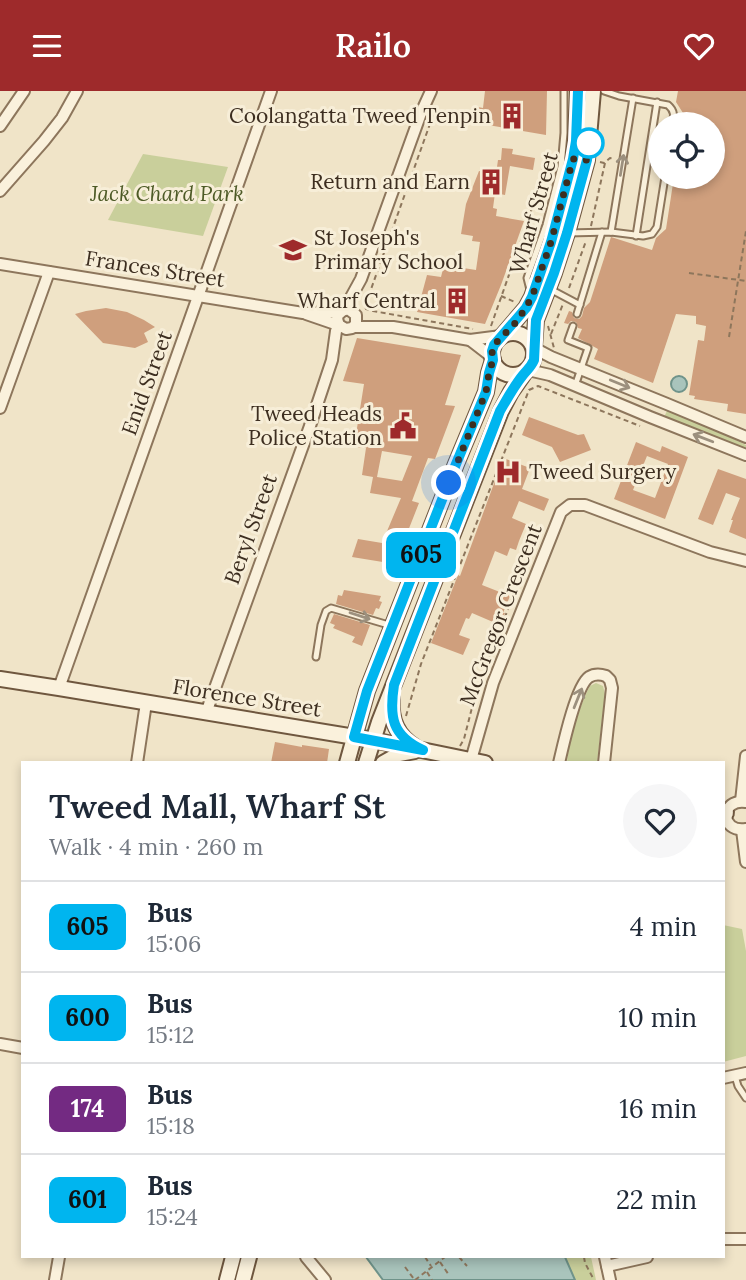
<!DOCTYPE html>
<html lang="en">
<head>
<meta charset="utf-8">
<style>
  :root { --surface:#fff; --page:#f6f6f7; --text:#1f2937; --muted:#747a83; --line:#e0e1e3; --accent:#9e2a2b }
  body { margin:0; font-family:Lora,serif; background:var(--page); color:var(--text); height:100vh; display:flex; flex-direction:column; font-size:26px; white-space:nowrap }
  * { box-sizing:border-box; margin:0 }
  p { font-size:23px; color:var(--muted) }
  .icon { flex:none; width:38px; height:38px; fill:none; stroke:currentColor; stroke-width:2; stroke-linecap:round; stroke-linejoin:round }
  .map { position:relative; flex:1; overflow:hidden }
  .sheet { position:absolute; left:21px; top:670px; width:704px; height:497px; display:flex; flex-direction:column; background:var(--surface); border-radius:0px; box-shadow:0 4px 10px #0003 }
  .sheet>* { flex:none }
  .badge { padding:0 14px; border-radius:10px; font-size:24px; line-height:46px }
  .fabs { position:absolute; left:648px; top:21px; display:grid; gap:14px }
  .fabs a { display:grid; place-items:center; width:77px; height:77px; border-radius:50%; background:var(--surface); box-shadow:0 4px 10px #0003; font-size:35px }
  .you { position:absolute; width:35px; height:35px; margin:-18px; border:5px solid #fff; border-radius:50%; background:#1a73e8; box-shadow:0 0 0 10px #1a73e833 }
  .map>.badge { position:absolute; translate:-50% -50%; box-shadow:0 0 0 4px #fff }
  .round { display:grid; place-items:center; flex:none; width:74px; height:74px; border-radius:37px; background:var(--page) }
  .headline { display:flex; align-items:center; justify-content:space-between; height:119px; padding:0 28px }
  h1 { font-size:33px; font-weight:600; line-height:52px }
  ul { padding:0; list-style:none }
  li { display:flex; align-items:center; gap:21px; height:91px; padding:0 28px; border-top:2px solid var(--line) }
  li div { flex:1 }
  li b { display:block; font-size:26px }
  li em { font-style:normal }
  li .badge { min-width:77px; font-weight:700; text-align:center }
  header { display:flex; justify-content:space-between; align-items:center; height:91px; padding:0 28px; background:var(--accent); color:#fff; font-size:32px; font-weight:600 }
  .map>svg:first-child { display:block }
</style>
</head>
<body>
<header><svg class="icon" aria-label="menu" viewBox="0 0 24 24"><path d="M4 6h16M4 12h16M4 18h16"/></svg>Railo<svg class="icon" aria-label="heart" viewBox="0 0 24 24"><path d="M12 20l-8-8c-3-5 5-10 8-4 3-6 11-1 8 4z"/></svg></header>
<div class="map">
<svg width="746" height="1189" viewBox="0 0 746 1189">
  <rect width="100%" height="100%" fill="#f0e4c8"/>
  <g fill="#c9cf9b">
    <polygon points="143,63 228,76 203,145 108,129"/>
    <polygon points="668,318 688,326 746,354 746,360 664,326"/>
    <path d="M596,592L603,595L605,603L597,672H567C568,651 580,613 590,595Z"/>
    <polygon points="723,834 742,838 746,860 746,965 723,971"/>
    <polygon points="565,1166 591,1166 596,1189 575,1189"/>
  </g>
  <g fill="#a9c4bc" stroke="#6f938a" stroke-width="2">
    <circle cx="679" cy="293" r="8"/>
    <polygon points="366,1166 565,1166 575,1189 383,1189"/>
  </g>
  <g fill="#cf9f7d" fill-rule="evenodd">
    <polygon points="485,0 547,0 546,44 476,32 478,16 483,17"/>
    <polygon points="678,0 746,0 746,323 727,320 728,313 694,308 695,305 689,304 698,249 704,250 706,235 696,233 696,225 676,223 653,292 594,268 598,258 578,247 582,238 578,237 576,231 571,230 568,233 564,232 569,220 572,221 574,227 579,228 582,225 584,217 590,211 611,146 652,159 656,147 666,138 674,86 712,86 712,33 682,33 683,22 676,11"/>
    <polygon points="502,57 513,58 512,63 535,67 533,79 510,75 505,104 495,102 493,117 497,118 496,125 524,130 501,194 485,233 417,221 427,184 441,186 443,178 450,179 450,175 476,179 480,151 472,150 473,145 461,143 466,113 479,80 496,83 498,69 501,69"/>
    <polygon points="106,217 127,221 144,229 155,236 144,242 148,251 135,257 103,252 75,223 86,220"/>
    <path d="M357,247L461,264L445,314L455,315L435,368L428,367L412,410L419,412L395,473L352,466L358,448L382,452L401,407L370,402L373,386L362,384L366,357L354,356L364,293L343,290ZM382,360L412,365L402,390L377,386Z"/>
    <polygon points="529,326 578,344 584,343 591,359 560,371 552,356 522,344"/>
    <path d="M636,351L660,361L662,355L688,366L665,428L614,408ZM647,365L668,373L655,407L633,399Z"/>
    <polygon points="506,368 530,377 522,398 549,408 544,420 519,410 512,427 526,433 519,450 516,459 510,457 507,465 495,460 482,494 510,505 503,522 505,522 500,534 472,522 469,528 466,527 459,544 470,548 463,564 431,552 458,484 460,485 496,387 499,388"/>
    <polygon points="718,378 746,388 746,448 729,441 733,429 731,429 740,407 726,402 713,434 698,428"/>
    <polygon points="344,499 381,505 379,510 382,511 379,518 376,517 373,524 336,513 338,504 342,505"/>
    <polygon points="334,523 370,534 362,555 352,551 355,546 333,537 335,534 330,532"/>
    <polygon points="275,651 302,656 302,654 329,658 327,672 271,672"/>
  </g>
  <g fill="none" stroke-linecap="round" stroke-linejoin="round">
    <g stroke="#8d765c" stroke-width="9">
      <g id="lane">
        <path d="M604,0L619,5L668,14C675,20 674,25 672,33"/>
        <polyline points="611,141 633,7"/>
        <polyline points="567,142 611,141 643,145 652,143 657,136 665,86"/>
        <polyline points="636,145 657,11"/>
        <polyline points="548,197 580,214"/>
        <polyline points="531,203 527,187 546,134 561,76 564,42 564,0"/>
        <polyline points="577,223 602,141"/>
        <polyline points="573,235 568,249 588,257 575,295"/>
        <polyline points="316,566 321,534 326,520 331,517 392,535"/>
        <polyline points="735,985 738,995 746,1007"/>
      </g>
    </g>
    <g stroke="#8d765c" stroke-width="14">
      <g id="street">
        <polyline points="0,35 24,0"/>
        <polyline points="0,100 44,50 62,27 77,0"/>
        <polyline points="0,173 303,222 341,221"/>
        <polyline points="344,219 361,188 421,22 431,0"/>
        <polyline points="306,223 338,234"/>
        <polyline points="354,236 393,236 470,249 501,245"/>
        <polyline points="470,249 492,266"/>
        <polyline points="534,257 551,266 667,313 746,346"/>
        <polyline points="528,279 550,284 650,326 746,364"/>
        <polyline points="0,317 49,181"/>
        <polyline points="59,597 271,0"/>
        <polyline points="206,622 310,335 332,269 336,240 339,234 337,228 338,224 342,220 348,218 356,224 356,233 352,237 346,238 339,234"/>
        <polyline points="471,669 493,592 561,421 570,414 585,414 710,461 746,470"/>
        <polyline points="137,672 146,612"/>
        <path d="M559,672C563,655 576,595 589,586C594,583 600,583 606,585L610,589L612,597L604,672"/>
        <polyline points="741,710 746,665"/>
        <path d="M746,711C720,707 719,742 746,738"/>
        <polyline points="742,739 746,771"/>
        <polyline points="0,953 23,957"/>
        <polyline points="723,987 746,982"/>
        <polyline points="723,1148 746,1148"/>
        <polyline points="306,1166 325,1189"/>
        <polyline points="605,1166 610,1189"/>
        <polyline points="607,1175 647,1166"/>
        <polyline points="55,1189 59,1166"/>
      </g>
    </g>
    <g stroke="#6f573f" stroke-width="18">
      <g id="secondary">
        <circle cx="513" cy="263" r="21"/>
        <polyline points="503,244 526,217 532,206 551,151 573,68 576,50 578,0"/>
        <polyline points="534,255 536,229 554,182 567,142 587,69 593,0"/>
        <polyline points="0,588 59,597 373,649 485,672"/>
        <path d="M392,608C390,629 397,645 415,656"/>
        <polyline points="347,672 367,600 456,373 486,301 489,282 493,269"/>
        <polyline points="366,672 379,631 501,320 511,301 525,281"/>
        <polyline points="383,672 399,663 415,660"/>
        <polyline points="723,721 726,722"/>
        <polyline points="227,1189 233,1166"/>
        <polyline points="243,1189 249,1166"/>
      </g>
    </g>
    <g stroke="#8d765c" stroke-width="2" stroke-dasharray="5 3.5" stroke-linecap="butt">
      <polyline points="436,16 365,215 366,218 373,220 473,238"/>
      <polyline points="600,71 604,72 610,67 614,68"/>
      <polyline points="591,135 605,72"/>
      <polyline points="689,182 746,190"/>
      <polyline points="569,197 586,150"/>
      <polyline points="501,205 515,211"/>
      <polyline points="491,235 529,127 547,64 553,64"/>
      <polyline points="548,235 554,257"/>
      <polyline points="551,243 563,213"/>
      <polyline points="729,246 746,140"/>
      <polyline points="406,625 421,573 529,299 538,295 640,335"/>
      <polyline points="460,655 464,648 475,605 521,484"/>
      <polyline points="425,1166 431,1175"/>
      <polyline points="459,1166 467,1175"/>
      <polyline points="480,1166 481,1166"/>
      <polyline points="584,1166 585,1172 594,1189"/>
      <polyline points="440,1171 449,1184"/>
      <polyline points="405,1176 414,1188"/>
      <polyline points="427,1181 432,1189"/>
      <polyline points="415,1189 445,1166"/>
    </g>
    <use href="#lane" stroke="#faf1dc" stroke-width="5"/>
    <use href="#street" stroke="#faf1dc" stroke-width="10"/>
    <use href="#secondary" stroke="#faf1dc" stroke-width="14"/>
  </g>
  <defs><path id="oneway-shaft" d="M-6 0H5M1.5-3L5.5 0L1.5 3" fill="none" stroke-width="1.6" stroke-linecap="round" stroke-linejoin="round" transform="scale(1.75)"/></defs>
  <g stroke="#9c907e">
    <use href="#oneway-shaft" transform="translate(622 74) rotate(-81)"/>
    <use href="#oneway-shaft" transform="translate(620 293) rotate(22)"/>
    <use href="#oneway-shaft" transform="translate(703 347) rotate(-159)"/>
    <use href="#oneway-shaft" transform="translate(360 525) rotate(18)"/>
    <use href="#oneway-shaft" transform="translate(578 607) rotate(-68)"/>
  </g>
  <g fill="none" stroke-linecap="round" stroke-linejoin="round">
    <g stroke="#fff" stroke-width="16">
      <path id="line" d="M578,0L576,50L573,68L551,151L532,206L526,217L494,254L492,260L493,269L489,282L486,301L456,373L367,600L354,646L423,659C392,645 389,626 394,594L500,320C507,308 514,295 523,284C527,279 531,276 534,269L536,229L554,182L567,142L587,69L589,51"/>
    </g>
    <use href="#line" stroke="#00b5ef" stroke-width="10"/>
    <polyline stroke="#3d2e20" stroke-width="7" stroke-dasharray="0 12.6" points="449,392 486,301 489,282 493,269 492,260 494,254 518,229 532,206 551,151 573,68 587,69 589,51 589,52"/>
  </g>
  <defs>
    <g id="building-bare" transform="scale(2.1)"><path d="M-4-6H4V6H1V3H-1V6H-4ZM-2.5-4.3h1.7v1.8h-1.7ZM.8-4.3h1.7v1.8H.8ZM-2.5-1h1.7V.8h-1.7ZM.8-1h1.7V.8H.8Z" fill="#9e2a2b" stroke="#f7eed8" stroke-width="2.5" paint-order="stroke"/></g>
    <g id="school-bare" transform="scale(2.1)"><path d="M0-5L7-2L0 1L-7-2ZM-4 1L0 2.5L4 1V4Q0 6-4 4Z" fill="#9e2a2b" stroke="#f7eed8" stroke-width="2.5" paint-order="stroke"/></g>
    <g id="civic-bare" transform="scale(2.1)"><path d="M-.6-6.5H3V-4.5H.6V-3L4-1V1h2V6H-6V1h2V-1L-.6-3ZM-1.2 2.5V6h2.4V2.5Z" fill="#9e2a2b" stroke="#f7eed8" stroke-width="2.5" paint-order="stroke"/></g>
    <g id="hospital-bare" transform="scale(2.1)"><path d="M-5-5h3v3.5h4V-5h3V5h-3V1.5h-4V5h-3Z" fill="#9e2a2b" stroke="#f7eed8" stroke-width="2.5" paint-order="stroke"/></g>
  </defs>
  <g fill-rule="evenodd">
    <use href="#building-bare" x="512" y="25"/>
    <use href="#building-bare" x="491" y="91"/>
    <use href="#school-bare" x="293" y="159"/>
    <use href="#building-bare" x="457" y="210"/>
    <use href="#civic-bare" x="403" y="335"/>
    <use href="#hospital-bare" x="508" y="381"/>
  </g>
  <circle fill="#fff" stroke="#00b5ef" stroke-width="3.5" cx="589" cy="52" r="14"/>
  <g text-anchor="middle" stroke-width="6" stroke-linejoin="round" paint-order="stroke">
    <g font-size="21" fill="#3d2e20" stroke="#f7eed8" text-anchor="end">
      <text x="491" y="32">Coolangatta Tweed Tenpin</text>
      <text x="470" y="98">Return and Earn</text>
      <text x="314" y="154" text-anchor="start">St Joseph's<tspan x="314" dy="24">Primary School</tspan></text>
      <text x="436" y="217">Wharf Central</text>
      <text x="382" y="330">Tweed Heads<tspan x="382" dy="24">Police Station</tspan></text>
      <text x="529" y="388" text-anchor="start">Tweed Surgery</text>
    </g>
    <g font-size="21" font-style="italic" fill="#4d5a26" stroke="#f7eed8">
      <text x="167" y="110">Jack Chard Park</text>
    </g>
    <g font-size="21" fill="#3d2e20" stroke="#f7eed8">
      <text transform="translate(534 122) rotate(-74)" y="7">Wharf Street</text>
      <text transform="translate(155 178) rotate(9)" y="7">Frances Street</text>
      <text transform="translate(147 292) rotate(-70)" y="7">Enid Street</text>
      <text transform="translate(251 438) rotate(-70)" y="7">Beryl Street</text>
      <text transform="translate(501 524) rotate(-69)" y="7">McGregor Crescent</text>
      <text transform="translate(247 607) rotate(9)" y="7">Florence Street</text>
    </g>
  </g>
</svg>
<div class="fabs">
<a><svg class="icon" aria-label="locate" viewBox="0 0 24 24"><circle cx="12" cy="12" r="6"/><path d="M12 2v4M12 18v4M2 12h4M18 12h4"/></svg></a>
</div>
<div class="you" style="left:449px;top:392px"></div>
<b class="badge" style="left:421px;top:464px;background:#00b5ef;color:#111">605</b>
<section class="sheet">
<div class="headline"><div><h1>Tweed Mall, Wharf St</h1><p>Walk · 4 min · 260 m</p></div><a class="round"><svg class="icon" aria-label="heart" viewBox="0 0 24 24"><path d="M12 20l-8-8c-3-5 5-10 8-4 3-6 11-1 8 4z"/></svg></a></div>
<ul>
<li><span class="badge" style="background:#00b5ef;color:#111">605</span><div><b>Bus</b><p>15:06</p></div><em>4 min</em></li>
<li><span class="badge" style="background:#00b5ef;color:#111">600</span><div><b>Bus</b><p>15:12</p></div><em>10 min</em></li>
<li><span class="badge" style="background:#732a82;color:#fff">174</span><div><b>Bus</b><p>15:18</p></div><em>16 min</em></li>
<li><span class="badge" style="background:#00b5ef;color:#111">601</span><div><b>Bus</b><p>15:24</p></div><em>22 min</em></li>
</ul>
</section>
</div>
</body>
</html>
